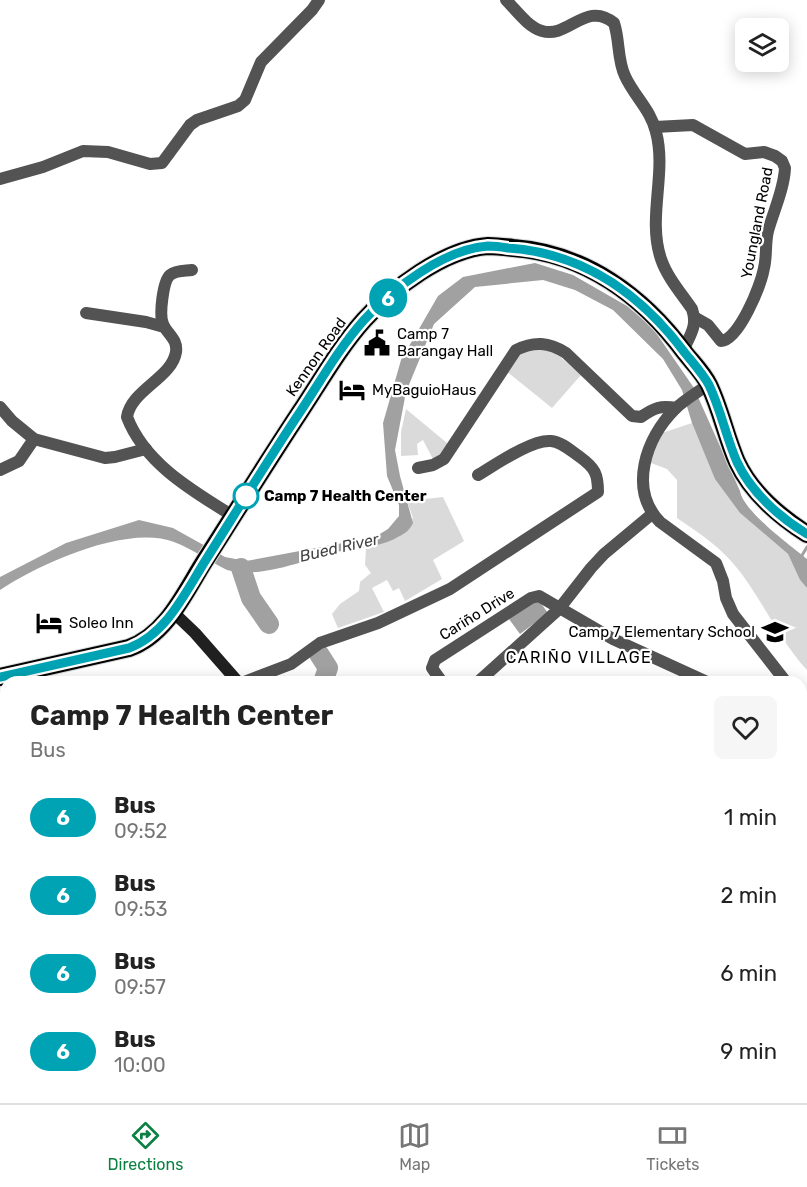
<!DOCTYPE html>
<html lang="en">
<head>
<meta charset="utf-8">
<style>
  :root { --surface:#fff; --page:#f6f6f6; --text:#222; --muted:#767676; --line:#e0e0e0; --accent:#0b8043 }
  body { margin:0; font-family:Rubik,sans-serif; background:var(--page); color:var(--text); height:100vh; display:flex; flex-direction:column; font-size:22px; white-space:nowrap }
  * { box-sizing:border-box; margin:0 }
  p { font-size:20px; color:var(--muted) }
  .icon { flex:none; width:33px; height:33px; fill:none; stroke:currentColor; stroke-width:2; stroke-linecap:round; stroke-linejoin:round }
  .map { position:relative; flex:1; overflow:hidden }
  .sheet { position:absolute; left:0px; top:676px; width:807px; height:428px; display:flex; flex-direction:column; background:var(--surface); border-radius:18px 18px 0 0; box-shadow:0 3px 15px #0003 }
  .sheet>* { flex:none }
  .badge { padding:0 12px; border-radius:20px; font-size:21px; line-height:39px }
  .fabs { position:absolute; left:735px; top:18px; display:grid; gap:12px }
  .fabs a { display:grid; place-items:center; width:54px; height:54px; border-radius:9px; background:var(--surface); box-shadow:0 3px 15px #0003; font-size:30px }
  .map>.badge { position:absolute; translate:-50% -50%; box-shadow:0 0 0 3px #fff }
  .round { display:grid; place-items:center; flex:none; width:63px; height:63px; border-radius:9px; background:var(--page) }
  .overview { display:flex; align-items:center; justify-content:space-between; height:102px; padding:0 30px }
  h1 { font-size:28px; font-weight:700; line-height:45px }
  ul { padding:0; list-style:none }
  li { display:flex; align-items:center; gap:18px; height:78px; padding:0 30px }
  li div { flex:1 }
  li b { display:block; font-size:22px }
  li em { font-style:normal }
  li .badge { min-width:66px; font-weight:700; text-align:center }
  .dock { display:flex; justify-content:space-around; align-items:center; height:84px; border-top:2px solid var(--line); background:var(--surface); font-size:16px; color:var(--muted) }
  .dock a { display:grid; justify-items:center; gap:3px }
  .dock .active { color:var(--accent) }
  .map>svg:first-child { display:block }
</style>
</head>
<body>
<div class="map">
<svg width="807" height="1103" viewBox="0 0 807 1103">
  <rect width="100%" height="100%" fill="#fff"/>
  <g fill="#dadada">
    <polygon points="535,346 557,354 581,375 552,408 506,371 519,351"/>
    <polygon points="406,409 453,448 435,463 423,440 417,444 418,455 401,456 401,432"/>
    <path d="M692,423L716,479L740,513L788,554L800,580L807,588V670C781,642 764,604 741,573C722,548 702,535 677,518V480L667,469L651,463V453L662,433Z"/>
    <polygon points="443,497 464,541 433,560 442,579 405,601 399,588 393,591 387,580 372,588 384,612 338,628 332,614 340,604 359,591 360,582 371,573 365,565 366,548 399,537 413,518 407,501"/>
  </g>
  <g fill="#a1a1a1">
    <path d="M535,263L573,275L627,306L652,327L694,388L740,491C743,511 791,546 807,559V588L800,580L788,554L740,513L715,479L692,423L682,390L663,359L613,310L575,290L543,280L475,287L434,324L406,392L395,450L400,476L413,523C410,529 406,533 400,536C384,546 364,547 346,550C311,557 262,580 227,570C209,561 192,549 174,542C127,524 39,564 0,590V577L66,543L139,520L173,528L225,557L246,561L375,537L388,529L399,516V505L387,476L383,423L401,360L438,296L463,277Z"/>
    <polygon points="537,598 548,613 520,634 509,619"/>
  </g>
  <g fill="none" stroke-linecap="round" stroke-linejoin="round">
    <polyline stroke="#a1a1a1" stroke-width="3" points="801,557 807,547"/>
    <g stroke="#a1a1a1" stroke-width="20">
      <polyline points="241,568 251,598 269,624"/>
      <polyline points="319,654 328,668 323,682"/>
      <polyline points="0,802 6,799"/>
    </g>
    <g stroke="#dbdbdb" stroke-width="20">
      <path id="highway" d="M0,677L129,648C166,635 184,594 204,562C236,512 267,462 300,412C320,382 339,348 364,320C392,289 444,249 488,246C496,246 505,247 513,248C585,253 643,296 685,353C693,363 704,374 709,385C721,410 726,437 737,462C751,492 779,516 807,534"/>
    </g>
    <g stroke="#535353" stroke-width="12">
      <path d="M506,0C516,10 528,27 542,31C568,39 586,0 614,23C620,41 617,59 625,76C634,96 651,110 656,132C667,173 647,218 661,259C667,277 681,293 692,309C698,326 690,335 683,351"/>
      <path d="M655,127L693,125L745,154L764,152L775,156L782,161L785,168C784,189 774,210 768,231C765,243 767,256 764,268C761,285 739,340 721,341L708,325L694,317"/>
      <polyline points="0,179 43,167 83,151 108,152 150,164 162,163 190,125 197,120 238,106 245,100 261,62 312,10 319,0"/>
      <path d="M192,270C185,271 176,270 170,275C163,281 159,315 163,324C167,334 178,339 176,352C172,378 131,390 127,417C145,464 193,491 233,516"/>
      <polyline points="86,313 146,322 164,327"/>
      <path d="M709,384C698,392 684,400 675,409C646,438 628,489 660,522L716,563L723,581L726,598L733,614L786,682"/>
      <polyline points="0,407 12,421 34,439 105,458 115,457 146,449"/>
      <path d="M418,468L433,465L444,459L516,350C534,341 549,342 566,353L632,416L641,417C654,408 661,405 676,408"/>
      <polyline points="0,470 19,461 34,439"/>
      <path d="M244,682L291,664L320,643L378,623L450,589L598,492C598,474 595,468 580,457C571,451 562,442 551,441C532,439 495,465 478,475"/>
      <polyline points="442,682 432,668 435,660 531,598 539,596 613,639 707,682"/>
      <polyline points="478,682 559,609 591,568 604,554 652,514"/>
      <polyline points="801,700 807,707"/>
      <polyline points="801,861 803,855 807,853"/>
      <polyline points="0,919 6,918"/>
      <polyline points="0,993 6,990"/>
      <polyline points="347,1098 359,1103"/>
      <polyline points="609,1098 613,1103"/>
      <polyline points="696,1098 698,1103"/>
      <polyline points="756,1098 761,1103"/>
      <polyline points="168,1103 168,1098"/>
      <polyline points="381,1103 394,1098"/>
    </g>
    <g stroke="#202020" stroke-width="12">
      <polyline points="172,611 195,633 238,682"/>
      <polyline points="551,1103 557,1098"/>
    </g>
    <use href="#highway" stroke="#000" stroke-width="18"/>
  </g>
  <g fill="none" stroke-linecap="round" stroke-linejoin="round">
    <g stroke="#fff" stroke-width="14">
      <path id="line" d="M0,677L129,648C167,634 186,591 207,558C238,509 268,460 300,412C320,382 339,348 364,320C392,289 444,249 488,246C494,246 502,247 508,248C583,253 641,294 685,353C693,363 703,374 709,385C721,410 726,437 737,462C751,492 779,517 807,534"/>
    </g>
    <use href="#line" stroke="#00a3b4" stroke-width="9"/>
  </g>
  <defs>
    <g id="civic-bare" transform="scale(2.07)"><path d="M-.6-6.5H3V-4.5H.6V-3L4-1V1h2V6H-6V1h2V-1L-.6-3ZM-1.2 2.5V6h2.4V2.5Z" fill="#000" stroke="#fff" stroke-width="2.5" paint-order="stroke"/></g>
    <g id="hotel-bare" transform="scale(2.07)"><path d="M-6-4.5h1.5V1H6V5H4.5V3h-9V5H-6ZM-4 0a1.8 1.8 0 1 1 3.6 0ZM.5 0V-2.5h3Q6-2.5 6 0Z" fill="#000" stroke="#fff" stroke-width="2.5" paint-order="stroke"/></g>
    <g id="school-bare" transform="scale(2.07)"><path d="M0-5L7-2L0 1L-7-2ZM-4 1L0 2.5L4 1V4Q0 6-4 4Z" fill="#000" stroke="#fff" stroke-width="2.5" paint-order="stroke"/></g>
  </defs>
  <g fill-rule="evenodd">
    <use href="#civic-bare" x="377" y="343"/>
    <use href="#hotel-bare" x="352" y="390"/>
    <use href="#hotel-bare" x="49" y="623"/>
    <use href="#school-bare" x="775" y="632"/>
  </g>
  <circle fill="#fff" stroke="#00a3b4" stroke-width="3" cx="246" cy="496" r="12"/>
  <g text-anchor="middle" stroke-width="4.5" stroke-linejoin="round" paint-order="stroke">
    <g font-size="15" fill="#000" stroke="#fff">
      <text transform="translate(757 223) rotate(-79)" y="5">Youngland Road</text>
      <text transform="translate(316 357) rotate(-55)" y="5">Kennon Road</text>
      <text transform="translate(477 614) rotate(-32)" y="5">Cariño Drive</text>
    </g>
    <g font-size="15" fill="#000" stroke="#fff" text-anchor="start">
      <text x="397" y="339">Camp 7<tspan x="397" dy="17">Barangay Hall</tspan></text>
      <text x="372" y="395">MyBaguioHaus</text>
      <text x="69" y="628">Soleo Inn</text>
      <text x="755" y="637" text-anchor="end">Camp 7 Elementary School</text>
    </g>
    <g font-size="15" font-weight="bold" fill="#000" stroke="#fff" text-anchor="start">
      <text x="264" y="501">Camp 7 Health Center</text>
    </g>
    <g font-size="16" font-style="italic" fill="#424242" stroke="#fff">
      <text transform="translate(339 547) rotate(-13)" y="6">Bued River</text>
    </g>
    <g font-size="16" letter-spacing="1.5" fill="#000" stroke="#fff">
      <text x="579" y="663">CARIÑO VILLAGE</text>
    </g>
  </g>
</svg>
<div class="fabs">
<a><svg class="icon" aria-label="layers" viewBox="0 0 24 24"><path d="M12 4l9 5-9 5-9-5zM3 14l9 5 9-5"/></svg></a>
</div>
<b class="badge" style="left:388px;top:298px;background:#00a3b4;color:#fff">6</b>
<section class="sheet">
<div class="overview"><div><h1>Camp 7 Health Center</h1><p>Bus</p></div><a class="round"><svg class="icon" aria-label="heart" viewBox="0 0 24 24"><path d="M12 20l-8-8c-3-5 5-10 8-4 3-6 11-1 8 4z"/></svg></a></div>
<ul>
<li><span class="badge" style="background:#00a3b4;color:#fff">6</span><div><b>Bus</b><p>09:52</p></div><em>1 min</em></li>
<li><span class="badge" style="background:#00a3b4;color:#fff">6</span><div><b>Bus</b><p>09:53</p></div><em>2 min</em></li>
<li><span class="badge" style="background:#00a3b4;color:#fff">6</span><div><b>Bus</b><p>09:57</p></div><em>6 min</em></li>
<li><span class="badge" style="background:#00a3b4;color:#fff">6</span><div><b>Bus</b><p>10:00</p></div><em>9 min</em></li>
</ul>
</section>
</div>
<nav class="dock">
<a class="active"><svg class="icon" aria-label="directions" viewBox="0 0 24 24"><path d="M12 3l9 9-9 9-9-9zM9 14v-3h6M13 9l2 2-2 2"/></svg>Directions</a>
<a><svg class="icon" aria-label="map" viewBox="0 0 24 24"><path d="M3 6l6-2 6 2 6-2v14l-6 2-6-2-6 2zM9 4v14M15 6v14"/></svg>Map</a>
<a><svg class="icon" aria-label="tickets" viewBox="0 0 24 24"><path d="M3 7h18v10H3zM15 7v10"/></svg>Tickets</a>
</nav>
</body>
</html>
